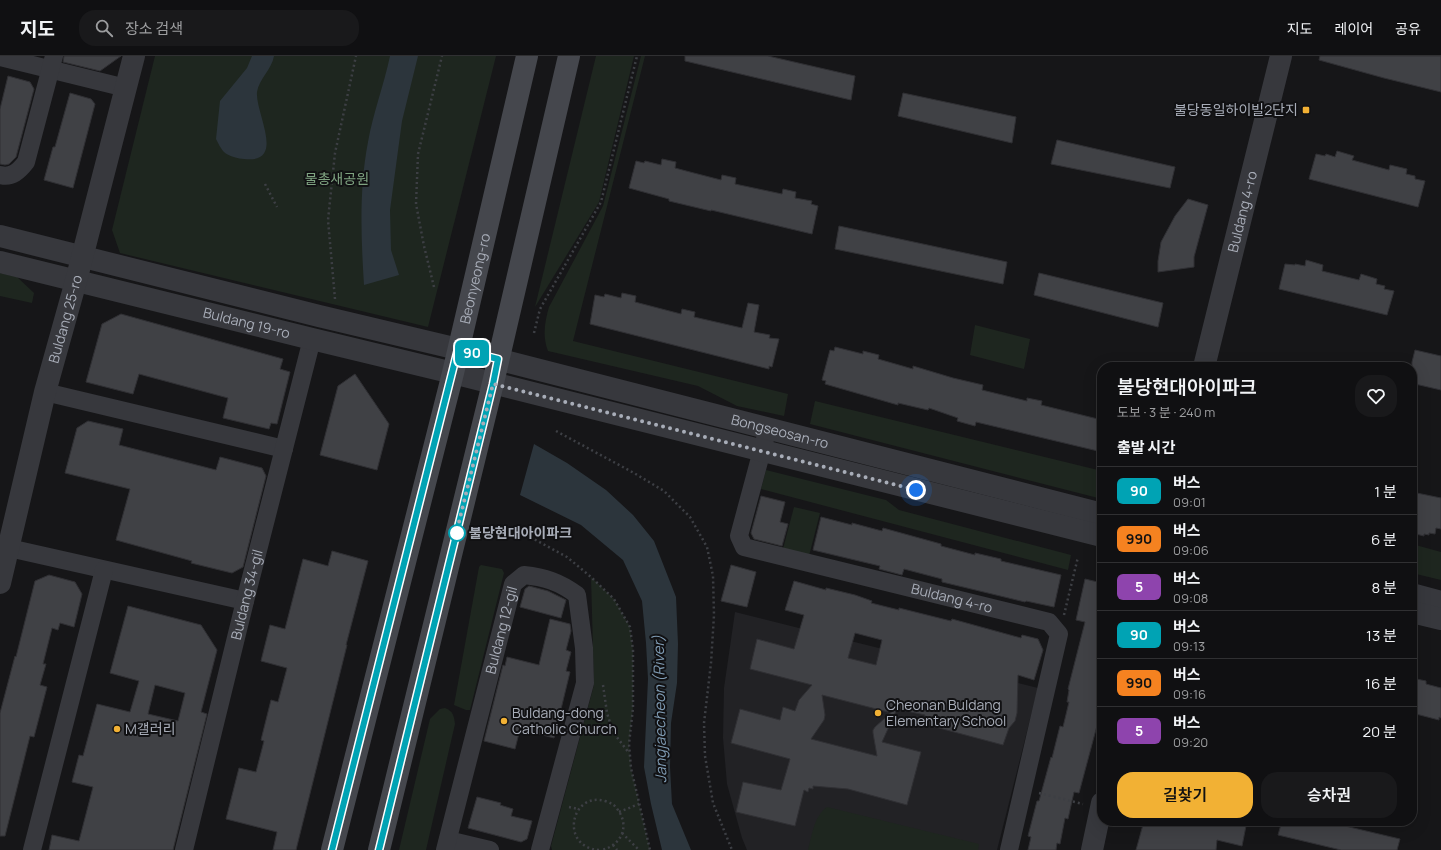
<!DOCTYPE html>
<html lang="ko">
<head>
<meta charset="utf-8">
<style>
  :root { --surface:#101012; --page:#19191b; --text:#f1f3f6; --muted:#9c9d9f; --line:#303032; --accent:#f2b134 }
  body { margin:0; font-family:Manrope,"Noto Sans KR",sans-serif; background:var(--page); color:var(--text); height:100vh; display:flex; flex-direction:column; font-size:15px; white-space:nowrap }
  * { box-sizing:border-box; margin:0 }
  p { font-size:13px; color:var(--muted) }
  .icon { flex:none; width:22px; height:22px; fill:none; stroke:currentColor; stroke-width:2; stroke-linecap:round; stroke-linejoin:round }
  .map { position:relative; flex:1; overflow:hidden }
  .sheet { position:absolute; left:1097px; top:306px; width:320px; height:464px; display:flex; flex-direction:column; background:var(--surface); border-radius:16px; box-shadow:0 4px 16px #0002,0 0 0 1px var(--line) }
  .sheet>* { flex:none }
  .badge { padding:0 8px; border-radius:6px; font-size:14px; line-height:26px }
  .you { position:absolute; width:20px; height:20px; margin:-10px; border:3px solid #fff; border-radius:50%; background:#1a73e8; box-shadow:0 0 0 6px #1a73e833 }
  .map>.badge { position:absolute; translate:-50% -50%; box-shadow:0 0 0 2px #fff }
  h2 { padding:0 20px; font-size:15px; line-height:36px }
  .round { display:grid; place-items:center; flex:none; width:42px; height:42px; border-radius:16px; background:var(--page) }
  .summary { display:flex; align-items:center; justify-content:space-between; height:68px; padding:0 20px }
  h1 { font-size:19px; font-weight:600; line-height:30px }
  .button { display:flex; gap:8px; margin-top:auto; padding:8px 20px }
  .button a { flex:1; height:46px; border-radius:16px; background:var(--accent); color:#111; font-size:16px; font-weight:600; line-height:46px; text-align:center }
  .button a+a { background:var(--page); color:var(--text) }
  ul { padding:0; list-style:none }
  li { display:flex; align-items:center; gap:12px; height:48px; padding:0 20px; border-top:1px solid var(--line) }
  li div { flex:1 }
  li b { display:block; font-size:15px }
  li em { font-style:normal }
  li .badge { min-width:44px; font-weight:700; text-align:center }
  header { display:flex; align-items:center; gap:24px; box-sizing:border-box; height:56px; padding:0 20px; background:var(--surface); border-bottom:1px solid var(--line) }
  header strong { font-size:19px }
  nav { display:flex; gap:22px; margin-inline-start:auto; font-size:14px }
  .search { width:280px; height:36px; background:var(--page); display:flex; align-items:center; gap:10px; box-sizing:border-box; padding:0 14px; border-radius:16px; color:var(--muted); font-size:15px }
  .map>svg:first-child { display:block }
</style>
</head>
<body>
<header>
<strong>지도</strong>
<div class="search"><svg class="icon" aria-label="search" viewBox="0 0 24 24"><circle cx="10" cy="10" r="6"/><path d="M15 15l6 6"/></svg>장소 검색</div>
<nav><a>지도</a><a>레이어</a><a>공유</a></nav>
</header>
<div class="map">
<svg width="1441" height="794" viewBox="0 0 1441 794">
  <rect width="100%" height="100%" fill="#161618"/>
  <polygon fill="#222225" points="735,556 1038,632 997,794 747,794 742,782 727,728 723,682 724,632"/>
  <g fill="#1e261f">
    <polygon points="155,0 496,0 428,271 120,197 112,174"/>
    <polygon points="596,0 634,0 599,146 535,251"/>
    <path d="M641,0H645L573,285L788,338L784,360L737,350L698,330L548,295C542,280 545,265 549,251L603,150Z"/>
    <polygon points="0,217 17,221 34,237 32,247 0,240"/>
    <polygon points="975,269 1030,283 1024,313 970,299"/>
    <polygon points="815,345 1102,415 1102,443 810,368"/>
    <polygon points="766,414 886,444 899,454 1071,499 1068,514 761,433"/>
    <polygon points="794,451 820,457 809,500 783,493"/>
    <polygon points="1412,488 1441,496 1441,524 1412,517"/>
    <polygon points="481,509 502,513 504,517 470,654 466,654 454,649 479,511"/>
    <polygon points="591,521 614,543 630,571 633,594 633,652 629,688 631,712 650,794 552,794 551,790 594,629"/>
    <path d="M445,652C453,655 454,660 455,668L426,794H399L430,663L440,653Z"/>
    <path d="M827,751L979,788L978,794H808C812,779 814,760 827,751Z"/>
  </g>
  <g fill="#2c353c">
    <path d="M252,0H274C272,13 259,23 257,36C255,57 287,108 244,103C239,103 228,100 224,96C221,93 218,87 216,83L220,45L247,12Z"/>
    <path d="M390,0H418L402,65L390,154L391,194L399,219L364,229C361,182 359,132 368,86C373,57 384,29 390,0Z"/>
    <polygon points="534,388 567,407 606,434 633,459 654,485 676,541 678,588 677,627 671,667 670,711 672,748 691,794 662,794 651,748 644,711 648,623 646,587 642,545 623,504 581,469 520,439"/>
  </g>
  <g fill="#404145" stroke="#303034" fill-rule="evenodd">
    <polygon points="64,0 121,0 100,15 63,6"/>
    <polygon points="685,0 768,0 855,20 851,44 685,5"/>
    <polygon points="1320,0 1441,0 1441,36 1384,22 1319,4"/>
    <polygon points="8,20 30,26 34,33 16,101 9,108 5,109 0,108 0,53"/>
    <polygon points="70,37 91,43 95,48 73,132 44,124 53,91 55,91"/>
    <polygon points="903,37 1016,61 1012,87 898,60"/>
    <polygon points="1057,84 1175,111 1170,132 1051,108"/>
    <polygon points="1337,95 1354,100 1352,104 1389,114 1390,109 1407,113 1406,118 1415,120 1415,123 1425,125 1418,151 1309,123 1316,98 1325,100 1326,98 1335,101"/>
    <polygon points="662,103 676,106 675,112 690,116 721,124 722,119 736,122 735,128 782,138 783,133 796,136 795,142 812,145 811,148 818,150 812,178 711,154 711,155 669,145 669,143 629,132 636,105 644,107 645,105 661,109"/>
    <polygon points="1188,143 1208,149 1194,201 1194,211 1158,216 1158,205 1161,186 1175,160"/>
    <polygon points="839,170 1007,206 1003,228 835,193"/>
    <polygon points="1306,204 1323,209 1322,215 1359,224 1361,218 1377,223 1376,228 1385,230 1384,233 1394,235 1387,259 1279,233 1285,208 1295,209 1295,208 1305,210"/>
    <polygon points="1039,217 1163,247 1158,271 1034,239"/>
    <polygon points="622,237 636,240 635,246 681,258 682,253 695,256 694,261 742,272 748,247 759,249 754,276 770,279 769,282 779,283 772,311 769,310 769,313 590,268 595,239 604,241 605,238 621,242"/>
    <polygon points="121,258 283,303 280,313 290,316 277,368 271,367 269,373 223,362 228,342 139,318 133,338 86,326 102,268"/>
    <polygon points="835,291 863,298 863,295 879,299 878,303 913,313 913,310 953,322 983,329 982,334 1027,345 1027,342 1042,345 1041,349 1102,364 1102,396 976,366 975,370 957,365 958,362 929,352 928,354 898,347 898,349 825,328 826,325 822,324 830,294 834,295"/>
    <polygon points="1415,294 1441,300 1441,334 1415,328 1416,326 1412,325 1412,306"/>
    <polygon points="355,318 389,368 377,414 320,399 338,330"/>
    <polygon points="88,365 123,373 119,389 216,414 220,401 262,412 266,420 243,511 232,517 191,507 192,505 116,484 130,433 65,417 77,372"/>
    <polygon points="1412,436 1441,442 1441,473 1436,472 1435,478 1429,477 1429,479 1424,478 1424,480 1412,477"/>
    <polygon points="761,440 785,446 780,466 788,468 782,490 754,483 751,477"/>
    <polygon points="821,461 852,469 852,467 882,475 883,472 941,488 941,490 975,499 975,497 1001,503 1001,505 1061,519 1054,551 1026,545 1025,546 963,531 942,526 942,523 904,513 902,519 879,513 880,510 813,494"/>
    <polygon points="332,495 368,505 346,589 347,589 296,794 273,794 277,776 226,763 239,712 256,716 264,685 261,684 271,644 278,646 287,612 261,605 270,569 285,573 303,503 328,510"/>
    <polygon points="731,509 756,516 747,551 721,545"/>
    <polygon points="49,519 75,526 82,538 74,571 60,567 58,574 52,572 43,608 46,608 40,629 47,631 34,681 30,680 5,780 0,780 0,657 15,600 16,601 35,525"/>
    <polygon points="1085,523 1102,527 1102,651 1079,737 1074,736 1068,763 1065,762 1060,788 1057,787 1056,794 1028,794 1031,781 1028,780 1037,745 1039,745 1051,701 1052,702 1060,670 1063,671 1069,646 1067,646 1069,634 1068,633 1085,566 1076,564"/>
    <path d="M794,525L826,534V532L855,539L872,545L871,547L899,554V552L951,565L952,563L1021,582L1022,579L1038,583L1043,594L1034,624L1018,619L1017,657L1015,665L1009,672L1003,689L924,668L925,659L897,653L882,686L921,696L907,749L848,733L813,730V733L809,732L808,736L804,734L795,770L736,756L743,726L781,734L790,703L731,687L740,653L780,664L783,651L795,655L799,644L812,629L750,613L757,583L794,593L804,559L785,554ZM855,577L882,584L876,609L848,602ZM822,639L888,656L887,651L896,652L875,671L873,674V677L877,700L811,683L824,664L825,659Z"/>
    <polygon points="529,530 548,535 566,544 561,562 520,551 525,533"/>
    <path d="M128,550L201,569L217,594L201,656L207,658L173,794H49L52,779L79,785L93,731L72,726L79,699L83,700L97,648L130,656L139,625L110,617ZM155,629L185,637L178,665L148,658Z"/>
    <polygon points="550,563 570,568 571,575 566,594 571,596 566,615 570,616 554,682 520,673 515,693 484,685 503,609 505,610 507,601 539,609"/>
    <polygon points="1412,622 1426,625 1426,628 1441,632 1441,662 1439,661 1439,664 1416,658 1417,655 1412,653"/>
    <polygon points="477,741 501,747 500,749 513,753 511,760 532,765 527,783 521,786 468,772"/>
    <polygon points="1144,765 1247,765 1242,790 1217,784 1216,794 1136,794"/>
    <polygon points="1282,765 1324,765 1400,783 1397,794 1341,794 1278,779"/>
  </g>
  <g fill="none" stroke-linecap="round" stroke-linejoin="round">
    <g stroke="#3d3f44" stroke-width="2.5" stroke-dasharray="2 3" stroke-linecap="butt">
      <polyline points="265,128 277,151"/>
      <polyline points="434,231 424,190 416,148 418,98 442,0"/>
      <polyline points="335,243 328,164 335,97 356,0"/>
      <polyline points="534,277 540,253 601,146 637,0"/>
      <polyline points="556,375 634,417 664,435 690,461 707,491 713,520 714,559 711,607 704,667 705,700 713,747 732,794"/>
      <polyline points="503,469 532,482 567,501 591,521 614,543 630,571 633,594 633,652 629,688 631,712 650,794"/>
      <polyline points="1064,559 1078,501"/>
      <polyline points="603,629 607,657 613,676 629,697"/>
      <polyline points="1039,737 1083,748"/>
      <polyline points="569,751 578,753"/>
      <polyline points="619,756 639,748"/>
      <polyline points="622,777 639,794"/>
      <polyline points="613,789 617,794"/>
      <path d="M599,794C559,791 571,735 605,745C611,747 615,749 618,754C630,771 621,789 602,794"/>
    </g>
    <g stroke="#37383d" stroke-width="18">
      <polyline points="0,1 126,32"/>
      <path d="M0,119C12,122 19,115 26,106L54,0"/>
      <polyline points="45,336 284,393"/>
      <path id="s1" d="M768,372L739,480L744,491L1049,566L1059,578L1009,794"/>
      <polyline points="9,492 245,545"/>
      <polyline points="448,784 490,794"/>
      <polyline points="32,794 104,514"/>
      <path id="s2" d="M184,794L245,545L312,283"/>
      <path id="s3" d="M445,794L513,528L524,519C544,521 560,526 577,539L584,592L585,627L540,794"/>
    </g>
    <g stroke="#37383d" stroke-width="22">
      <path id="s4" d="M0,180L319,260L458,293L1102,458"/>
      <path id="s5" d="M0,206L312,283L453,317L1102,480"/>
      <path id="s6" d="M1204,311L1281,0"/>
      <path id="s7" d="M0,527L45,336L76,225L134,0"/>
      <polyline points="1412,538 1441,546"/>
      <polyline points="1412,556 1441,563"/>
      <polyline points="1092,794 1102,747"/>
    </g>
    <g stroke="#45474d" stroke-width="22">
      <path id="s8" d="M332,794L453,317L527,0"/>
      <polyline points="379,794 493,327 569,0"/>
    </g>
  </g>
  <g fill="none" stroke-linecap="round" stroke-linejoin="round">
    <g stroke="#fff" stroke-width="9">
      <polyline id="line" points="332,794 458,293 498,303 493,328 379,794"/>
    </g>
    <use href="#line" stroke="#00a3b4" stroke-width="6"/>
    <polyline stroke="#a8adb8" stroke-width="4" stroke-dasharray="0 7.2" points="457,477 456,478 493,328 916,434"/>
  </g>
  <g fill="#f2b134" stroke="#111113" stroke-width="1.5">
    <rect x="1302" y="50" width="8" height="8" rx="2"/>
    <circle cx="878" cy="657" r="4"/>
    <circle cx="504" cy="665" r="4"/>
    <circle cx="117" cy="673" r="4"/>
  </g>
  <circle fill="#fff" stroke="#00a3b4" stroke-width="2" cx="457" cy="477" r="8"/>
  <g text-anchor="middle" stroke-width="4" stroke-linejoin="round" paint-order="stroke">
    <g font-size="14" fill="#a8adb8" stroke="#111113" text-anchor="start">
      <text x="1298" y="59" text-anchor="end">불당동일하이빌2단지</text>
      <text x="886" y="654">Cheonan Buldang<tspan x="886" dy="16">Elementary School</tspan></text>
      <text x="512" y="662">Buldang-dong<tspan x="512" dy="16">Catholic Church</tspan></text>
      <text x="125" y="678">M갤러리</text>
    </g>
    <g font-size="14" fill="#7fa381" stroke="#111113">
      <text x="337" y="128">물총새공원</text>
    </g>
    <g font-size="14" fill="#a8adb8" stroke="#111113">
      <text dy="5" stroke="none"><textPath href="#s6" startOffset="160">Buldang 4-ro</textPath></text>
      <text dy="5" stroke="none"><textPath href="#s8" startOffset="589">Beonyeong-ro</textPath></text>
      <text dy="5" stroke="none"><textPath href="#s7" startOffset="272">Buldang 25-ro</textPath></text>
      <text dy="5" stroke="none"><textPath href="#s5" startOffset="254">Buldang 19-ro</textPath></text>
      <text dy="5" stroke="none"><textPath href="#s4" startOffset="804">Bongseosan-ro</textPath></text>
      <text dy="5" stroke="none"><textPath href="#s2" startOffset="263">Buldang 34-gil</textPath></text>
      <text dy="5" stroke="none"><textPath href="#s1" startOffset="338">Buldang 4-ro</textPath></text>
      <text dy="5" stroke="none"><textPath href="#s3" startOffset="227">Buldang 12-gil</textPath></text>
    </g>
    <g font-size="14" font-weight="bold" fill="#a8adb8" stroke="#111113" text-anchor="start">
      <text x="469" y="482">불당현대아이파크</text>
    </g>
    <g font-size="15" font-style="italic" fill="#7f9bb3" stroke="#111113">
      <text transform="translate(660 653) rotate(-91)" y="5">Jangjaecheon (River)</text>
    </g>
  </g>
</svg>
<div class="you" style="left:916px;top:434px"></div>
<b class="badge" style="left:472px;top:297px;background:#00a3b4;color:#fff">90</b>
<section class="sheet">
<div class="summary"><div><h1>불당현대아이파크</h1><p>도보 · 3 분 · 240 m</p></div><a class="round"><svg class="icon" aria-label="heart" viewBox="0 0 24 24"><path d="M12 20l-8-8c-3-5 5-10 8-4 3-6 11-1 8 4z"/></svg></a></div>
<h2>출발 시간</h2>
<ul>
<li><span class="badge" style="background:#00a3b4;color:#fff">90</span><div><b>버스</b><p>09:01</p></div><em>1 분</em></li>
<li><span class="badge" style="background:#f58220;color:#111">990</span><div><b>버스</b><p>09:06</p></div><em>6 분</em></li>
<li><span class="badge" style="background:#8e44ad;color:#fff">5</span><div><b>버스</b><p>09:08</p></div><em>8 분</em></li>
<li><span class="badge" style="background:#00a3b4;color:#fff">90</span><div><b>버스</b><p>09:13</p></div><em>13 분</em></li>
<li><span class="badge" style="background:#f58220;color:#111">990</span><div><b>버스</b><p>09:16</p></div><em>16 분</em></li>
<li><span class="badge" style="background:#8e44ad;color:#fff">5</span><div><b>버스</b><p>09:20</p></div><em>20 분</em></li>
</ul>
<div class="button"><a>길찾기</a><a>승차권</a></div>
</section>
</div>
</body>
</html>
